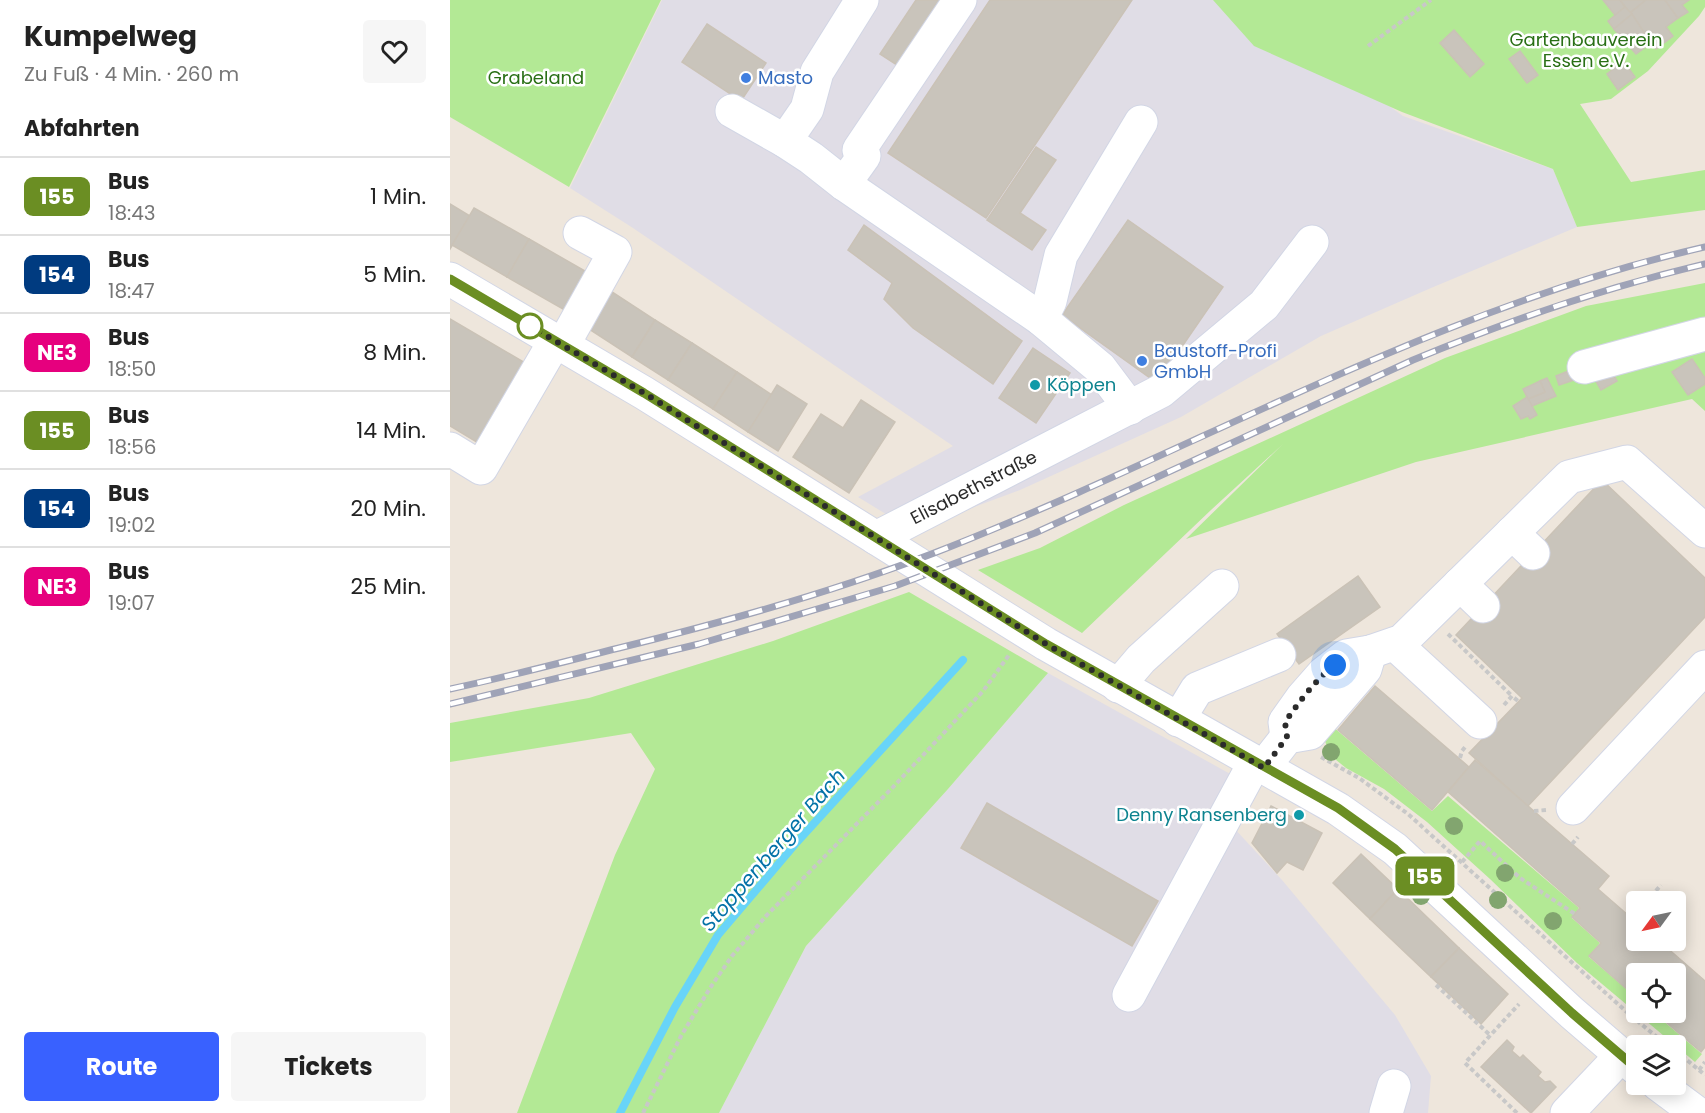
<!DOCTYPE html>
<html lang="de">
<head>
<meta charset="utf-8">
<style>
  :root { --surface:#fff; --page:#f6f6f6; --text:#222; --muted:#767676; --line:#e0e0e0; --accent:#3961ff }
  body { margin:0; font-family:Poppins,sans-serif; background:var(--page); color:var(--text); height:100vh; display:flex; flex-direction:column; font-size:22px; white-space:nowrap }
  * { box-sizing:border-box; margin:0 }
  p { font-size:20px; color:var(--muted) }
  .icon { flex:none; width:33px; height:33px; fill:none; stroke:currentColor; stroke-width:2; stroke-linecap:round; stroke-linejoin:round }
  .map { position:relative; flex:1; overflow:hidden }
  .panel { display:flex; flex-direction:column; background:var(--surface); width:450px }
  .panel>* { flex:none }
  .badge { padding:0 12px; border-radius:9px; font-size:21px; line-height:39px }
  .needle { width:39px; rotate:237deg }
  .buttons { position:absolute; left:1176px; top:891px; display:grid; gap:12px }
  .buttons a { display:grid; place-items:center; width:60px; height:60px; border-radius:6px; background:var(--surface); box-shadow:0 3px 15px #0003; font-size:30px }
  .you { position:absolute; width:30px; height:30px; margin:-15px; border:4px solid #fff; border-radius:50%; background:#1a73e8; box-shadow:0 0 0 9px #1a73e833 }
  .map>.badge { position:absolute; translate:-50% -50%; box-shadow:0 0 0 3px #fff }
  h2 { padding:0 24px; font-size:22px; line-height:54px }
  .round { display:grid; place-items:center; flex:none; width:63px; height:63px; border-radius:6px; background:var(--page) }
  .overview { display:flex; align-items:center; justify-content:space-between; height:102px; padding:0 24px }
  h1 { font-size:28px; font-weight:700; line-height:45px }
  .button { display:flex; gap:12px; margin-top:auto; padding:12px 24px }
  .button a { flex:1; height:69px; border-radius:6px; background:var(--accent); color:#fff; font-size:24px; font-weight:700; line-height:69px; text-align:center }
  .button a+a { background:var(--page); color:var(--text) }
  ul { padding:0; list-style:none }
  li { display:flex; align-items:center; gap:18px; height:78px; padding:0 24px; border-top:2px solid var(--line) }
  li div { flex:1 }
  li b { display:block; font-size:22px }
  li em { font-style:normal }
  li .badge { min-width:66px; font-weight:700; text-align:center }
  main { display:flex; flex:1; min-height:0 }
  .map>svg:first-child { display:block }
</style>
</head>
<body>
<main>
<section class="panel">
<div class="overview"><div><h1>Kumpelweg</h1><p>Zu Fuß · 4 Min. · 260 m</p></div><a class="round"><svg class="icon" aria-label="heart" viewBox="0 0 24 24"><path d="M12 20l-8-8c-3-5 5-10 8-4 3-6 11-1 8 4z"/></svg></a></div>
<h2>Abfahrten</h2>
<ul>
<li><span class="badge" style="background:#6b8e23;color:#fff">155</span><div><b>Bus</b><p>18:43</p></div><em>1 Min.</em></li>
<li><span class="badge" style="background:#003b80;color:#fff">154</span><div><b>Bus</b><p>18:47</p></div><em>5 Min.</em></li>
<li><span class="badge" style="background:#e6007e;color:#fff">NE3</span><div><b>Bus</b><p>18:50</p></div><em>8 Min.</em></li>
<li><span class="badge" style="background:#6b8e23;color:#fff">155</span><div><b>Bus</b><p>18:56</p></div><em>14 Min.</em></li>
<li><span class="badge" style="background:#003b80;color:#fff">154</span><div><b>Bus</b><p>19:02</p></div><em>20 Min.</em></li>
<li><span class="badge" style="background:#e6007e;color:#fff">NE3</span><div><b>Bus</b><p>19:07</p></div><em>25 Min.</em></li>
</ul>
<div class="button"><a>Route</a><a>Tickets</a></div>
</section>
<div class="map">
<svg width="1255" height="1113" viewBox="0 0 1255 1113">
  <rect width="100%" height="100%" fill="#eee6dc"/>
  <g fill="#e0dde6">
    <polygon points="212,0 786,0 894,73 953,116 1103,169 1127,227 981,288 871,336 731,417 570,490 462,530 408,497 503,446 183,228 120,188"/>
    <polygon points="598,673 802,786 784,828 832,880 945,1015 981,1076 978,1113 269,1113 356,946 498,789"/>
  </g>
  <g fill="#b3e995">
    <polygon points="0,0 211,0 119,187 0,117"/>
    <polygon points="763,0 1255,0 1255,7 1249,16 1198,71 1161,99 1130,104 1181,182 1255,170 1255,210 1127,227 1103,169 952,112 804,46"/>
    <polygon points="1255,283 1255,411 1242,399 966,462 736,539 833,444 761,510 632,633 528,570 590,548 674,505 995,358 1136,306"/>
    <polygon points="459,592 598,673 498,789 356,946 269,1113 67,1113 165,855 205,769 181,733 0,762 0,723 139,698 323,641"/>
    <polygon points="882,726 982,811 998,796 1129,908 1122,918 1150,943 1139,957 1186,997 1186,1012 1204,1013 1252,1054 1245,1062 1127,963 1040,879 977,822 934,789 896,768 880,755 875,741"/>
  </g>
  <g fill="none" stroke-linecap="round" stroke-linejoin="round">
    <polyline stroke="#68d4f8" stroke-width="8" points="170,1113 225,1007 268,935 347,842 513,660"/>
  </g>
  <g fill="#c9c4bb" stroke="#cac2b6" stroke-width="1.5">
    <polygon points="466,0 494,0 450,67 430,54"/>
    <polygon points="540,0 682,0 536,218 438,153"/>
    <polygon points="1153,0 1170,0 1175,7 1165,15"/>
    <polygon points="1172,0 1196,0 1180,13 1171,1"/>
    <polygon points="1196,0 1215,0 1228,18 1216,27 1223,36 1206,49 1180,13"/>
    <polygon points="1215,0 1239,0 1232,5 1238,12 1228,18"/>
    <polygon points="1175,7 1182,14 1164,29 1158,21"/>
    <polygon points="1182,14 1201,43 1186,54 1164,29"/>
    <polygon points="257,24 316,63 291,101 232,62"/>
    <polygon points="1004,30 1034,64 1020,77 990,43"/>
    <polygon points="1070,51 1088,75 1077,83 1059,59"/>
    <polygon points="1172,59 1185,77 1168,90 1157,74 1162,70 1160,67"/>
    <polygon points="586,147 606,160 570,213 596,230 582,250 537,220"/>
    <polygon points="0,204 20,216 0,249"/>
    <polygon points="24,208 79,239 57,277 2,245"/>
    <polygon points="678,220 773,287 707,383 612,315"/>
    <polygon points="414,225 572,341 543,384 463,328 434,299 442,283 398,250"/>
    <polygon points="79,239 142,275 120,313 57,277"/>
    <polygon points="162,292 205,320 182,357 139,329"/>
    <polygon points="0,319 77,364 30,444 0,426"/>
    <polygon points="205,320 242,343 218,380 182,357"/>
    <polygon points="242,343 287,372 263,409 218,380"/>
    <polygon points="583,348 620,373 586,423 549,398"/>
    <polygon points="1242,359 1255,378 1255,384 1238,395 1222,372"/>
    <polygon points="1159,367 1167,381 1151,390 1143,376"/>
    <polygon points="1126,368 1130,378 1109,385 1106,376"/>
    <polygon points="287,372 322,395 298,432 263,409"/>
    <polygon points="1097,378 1106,396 1082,406 1078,399 1095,392 1090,381"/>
    <polygon points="1090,381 1095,392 1078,399 1073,389"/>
    <polygon points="327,385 357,404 328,451 298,432"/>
    <polygon points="1077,397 1087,415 1080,419 1078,416 1071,419 1063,406"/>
    <polygon points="411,400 445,422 399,493 343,457 371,414 393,428"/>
    <polygon points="1152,480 1255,578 1255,617 1078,806 1019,753 1072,698 1006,635"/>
    <polygon points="908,576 930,607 849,664 827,634"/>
    <polygon points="925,686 1019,767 982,810 888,730"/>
    <polygon points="1025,760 1159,876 1148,889 1186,922 1186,940 1208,940 1255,981 1255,1047 1251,1052 1204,1012 1226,1012 1226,974 1186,974 1186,997 1139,956 1151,943 1122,917 1130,908 998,792"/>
    <polygon points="537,803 708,901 682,946 511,848"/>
    <polygon points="821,806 872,833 853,870 837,862 827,873 802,843"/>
    <polygon points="911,854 948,889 920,919 883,883"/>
    <polygon points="948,889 1009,948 981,977 920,919"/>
    <polygon points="1009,948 1058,994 1031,1024 981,977"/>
    <polygon points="1057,1040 1064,1047 1062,1051 1070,1058 1073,1055 1091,1072 1088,1076 1095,1082 1100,1081 1106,1087 1081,1113 1031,1067"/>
  </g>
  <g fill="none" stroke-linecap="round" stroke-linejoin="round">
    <g stroke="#d2d6e5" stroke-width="35">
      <g id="minor">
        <polyline points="282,111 335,141 361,158 394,184 591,319 650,368 680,408"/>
        <polyline points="335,141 357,109 367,72 412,0"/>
        <polyline points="394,184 414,156 409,150 510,0"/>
        <polyline points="0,279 194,393 596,644 888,809 945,849 1122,1013 1186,1068"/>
        <polyline points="591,319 600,301 611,255 691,122"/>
        <polyline points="113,345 165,252 130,233"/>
        <polyline points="1134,367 1255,334"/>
        <polyline points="0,449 31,468 105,341"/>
        <polyline points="1062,533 1083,553"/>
        <path id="s1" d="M426,538L711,391L814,305L862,242"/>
        <polyline points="1010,584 1033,606"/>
        <polyline points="945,644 1030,722"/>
        <polyline points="668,686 691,659 772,586"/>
        <polyline points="728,720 747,689 829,655"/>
        <polyline points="837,737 835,722 852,698 874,673 896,656 920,652 952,641 1119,477 1177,462 1255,531"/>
        <polyline points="823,755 837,737 860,733 915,669 920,652"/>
        <polyline points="1123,808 1255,667"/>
        <polyline points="679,995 805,762"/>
        <polyline points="1208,1084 1247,1113"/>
        <polyline points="936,1113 944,1086"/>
        <polyline points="1117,1113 1171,1056"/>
      </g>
    </g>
    <g stroke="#c8c8c8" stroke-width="4" stroke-dasharray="4.5 3" stroke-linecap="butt">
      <polyline points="918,46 981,0"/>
      <polyline points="998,634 1062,696"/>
      <polyline points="1054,705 1062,696 1068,701"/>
      <polyline points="871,757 909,778 958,814 1180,1015 1218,1046"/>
      <polyline points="1010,758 1012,751 1016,746"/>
      <polyline points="1084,811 1096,810"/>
      <polyline points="1122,844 1128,837"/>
      <polyline points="1012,862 1030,841 1070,878 1125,914"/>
      <polyline points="1196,902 1211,885"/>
      <polyline points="1181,918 1186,912"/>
      <polyline points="986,985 1040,1035"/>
      <polyline points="1226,1051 1255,1075"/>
      <polyline points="1249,1070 1255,1062"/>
      <polyline points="193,1113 231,1036 260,988 282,956 316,916 446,784 533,691 559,655"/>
      <polyline points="1067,1113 1015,1063 1069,1004"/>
    </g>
    <use href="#minor" stroke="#fff" stroke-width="33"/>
    <g stroke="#9fa3b7" stroke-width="7">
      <g id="rail">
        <path d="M0,689C57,677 113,662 169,648C282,620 394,589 502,546C753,446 990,307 1255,247"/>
        <path d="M0,704L249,644L445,586L585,533L963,360C1060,320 1153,288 1255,264"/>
      </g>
    </g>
    <use href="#rail" stroke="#fff" stroke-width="4.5" stroke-dasharray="14" stroke-linecap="butt"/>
  </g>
  <g fill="#82a56f">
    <circle cx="881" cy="752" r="9"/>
    <circle cx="1004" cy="826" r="9"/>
    <circle cx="1055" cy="873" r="9"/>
    <circle cx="971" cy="896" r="9"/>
    <circle cx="1048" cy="900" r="9"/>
    <circle cx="1103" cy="921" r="9"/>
  </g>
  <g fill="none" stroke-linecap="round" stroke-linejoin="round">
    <g stroke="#fff" stroke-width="14">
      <polyline id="line" points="0,279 194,393 596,644 888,808 945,849 1122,1013 1186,1068"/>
    </g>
    <use href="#line" stroke="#6b8e23" stroke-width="9"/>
    <path stroke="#2b2b2b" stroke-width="6" stroke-dasharray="0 10.8" d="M80,326L194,393L596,644L814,768L837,737L835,722C850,701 865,680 885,665"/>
  </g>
  <g fill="#3f7fe0" stroke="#fff" stroke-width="2">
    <circle cx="296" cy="78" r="6"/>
    <circle cx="692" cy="361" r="6"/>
  </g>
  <circle fill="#fff" stroke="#6b8e23" stroke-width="3" cx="80" cy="326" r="12"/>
  <g fill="#0f9aa8" stroke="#fff" stroke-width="2">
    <circle cx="585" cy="385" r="6"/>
    <circle cx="849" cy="815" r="6"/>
  </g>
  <g text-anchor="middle" stroke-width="5" stroke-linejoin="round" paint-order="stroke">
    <g font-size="18" fill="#296f15" stroke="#fff">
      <text x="1136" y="46">Gartenbauverein<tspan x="1136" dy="21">Essen e.V.</tspan></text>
      <text x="86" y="84">Grabeland</text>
    </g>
    <g font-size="18" fill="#366cbe" stroke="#fff" text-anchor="start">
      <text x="308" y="84">Masto</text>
      <text x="704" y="357">Baustoff-Profi<tspan x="704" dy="21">GmbH</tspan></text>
    </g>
    <g font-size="18" fill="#0d838f" stroke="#fff" text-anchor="start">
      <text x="597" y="391">Köppen</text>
      <text x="837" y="821" text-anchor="end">Denny Ransenberg</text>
    </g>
    <g font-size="18" fill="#2b2b2b" stroke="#fff">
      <text dy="6" stroke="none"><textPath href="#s1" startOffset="110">Elisabethstraße</textPath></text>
    </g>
    <g font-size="20" font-style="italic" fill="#0372a7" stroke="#fff">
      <text transform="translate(323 850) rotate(-49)" y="7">Stoppenberger Bach</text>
    </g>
  </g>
</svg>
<div class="buttons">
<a><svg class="needle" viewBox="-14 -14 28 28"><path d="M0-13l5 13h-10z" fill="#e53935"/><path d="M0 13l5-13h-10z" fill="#767676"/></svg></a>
<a><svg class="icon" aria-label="locate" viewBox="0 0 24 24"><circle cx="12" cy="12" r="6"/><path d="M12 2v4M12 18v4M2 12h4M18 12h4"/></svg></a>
<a><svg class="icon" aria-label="layers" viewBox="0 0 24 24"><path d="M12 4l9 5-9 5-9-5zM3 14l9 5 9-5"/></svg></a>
</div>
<div class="you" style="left:885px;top:665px"></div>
<b class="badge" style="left:975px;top:876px;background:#6b8e23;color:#fff">155</b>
</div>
</main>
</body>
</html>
